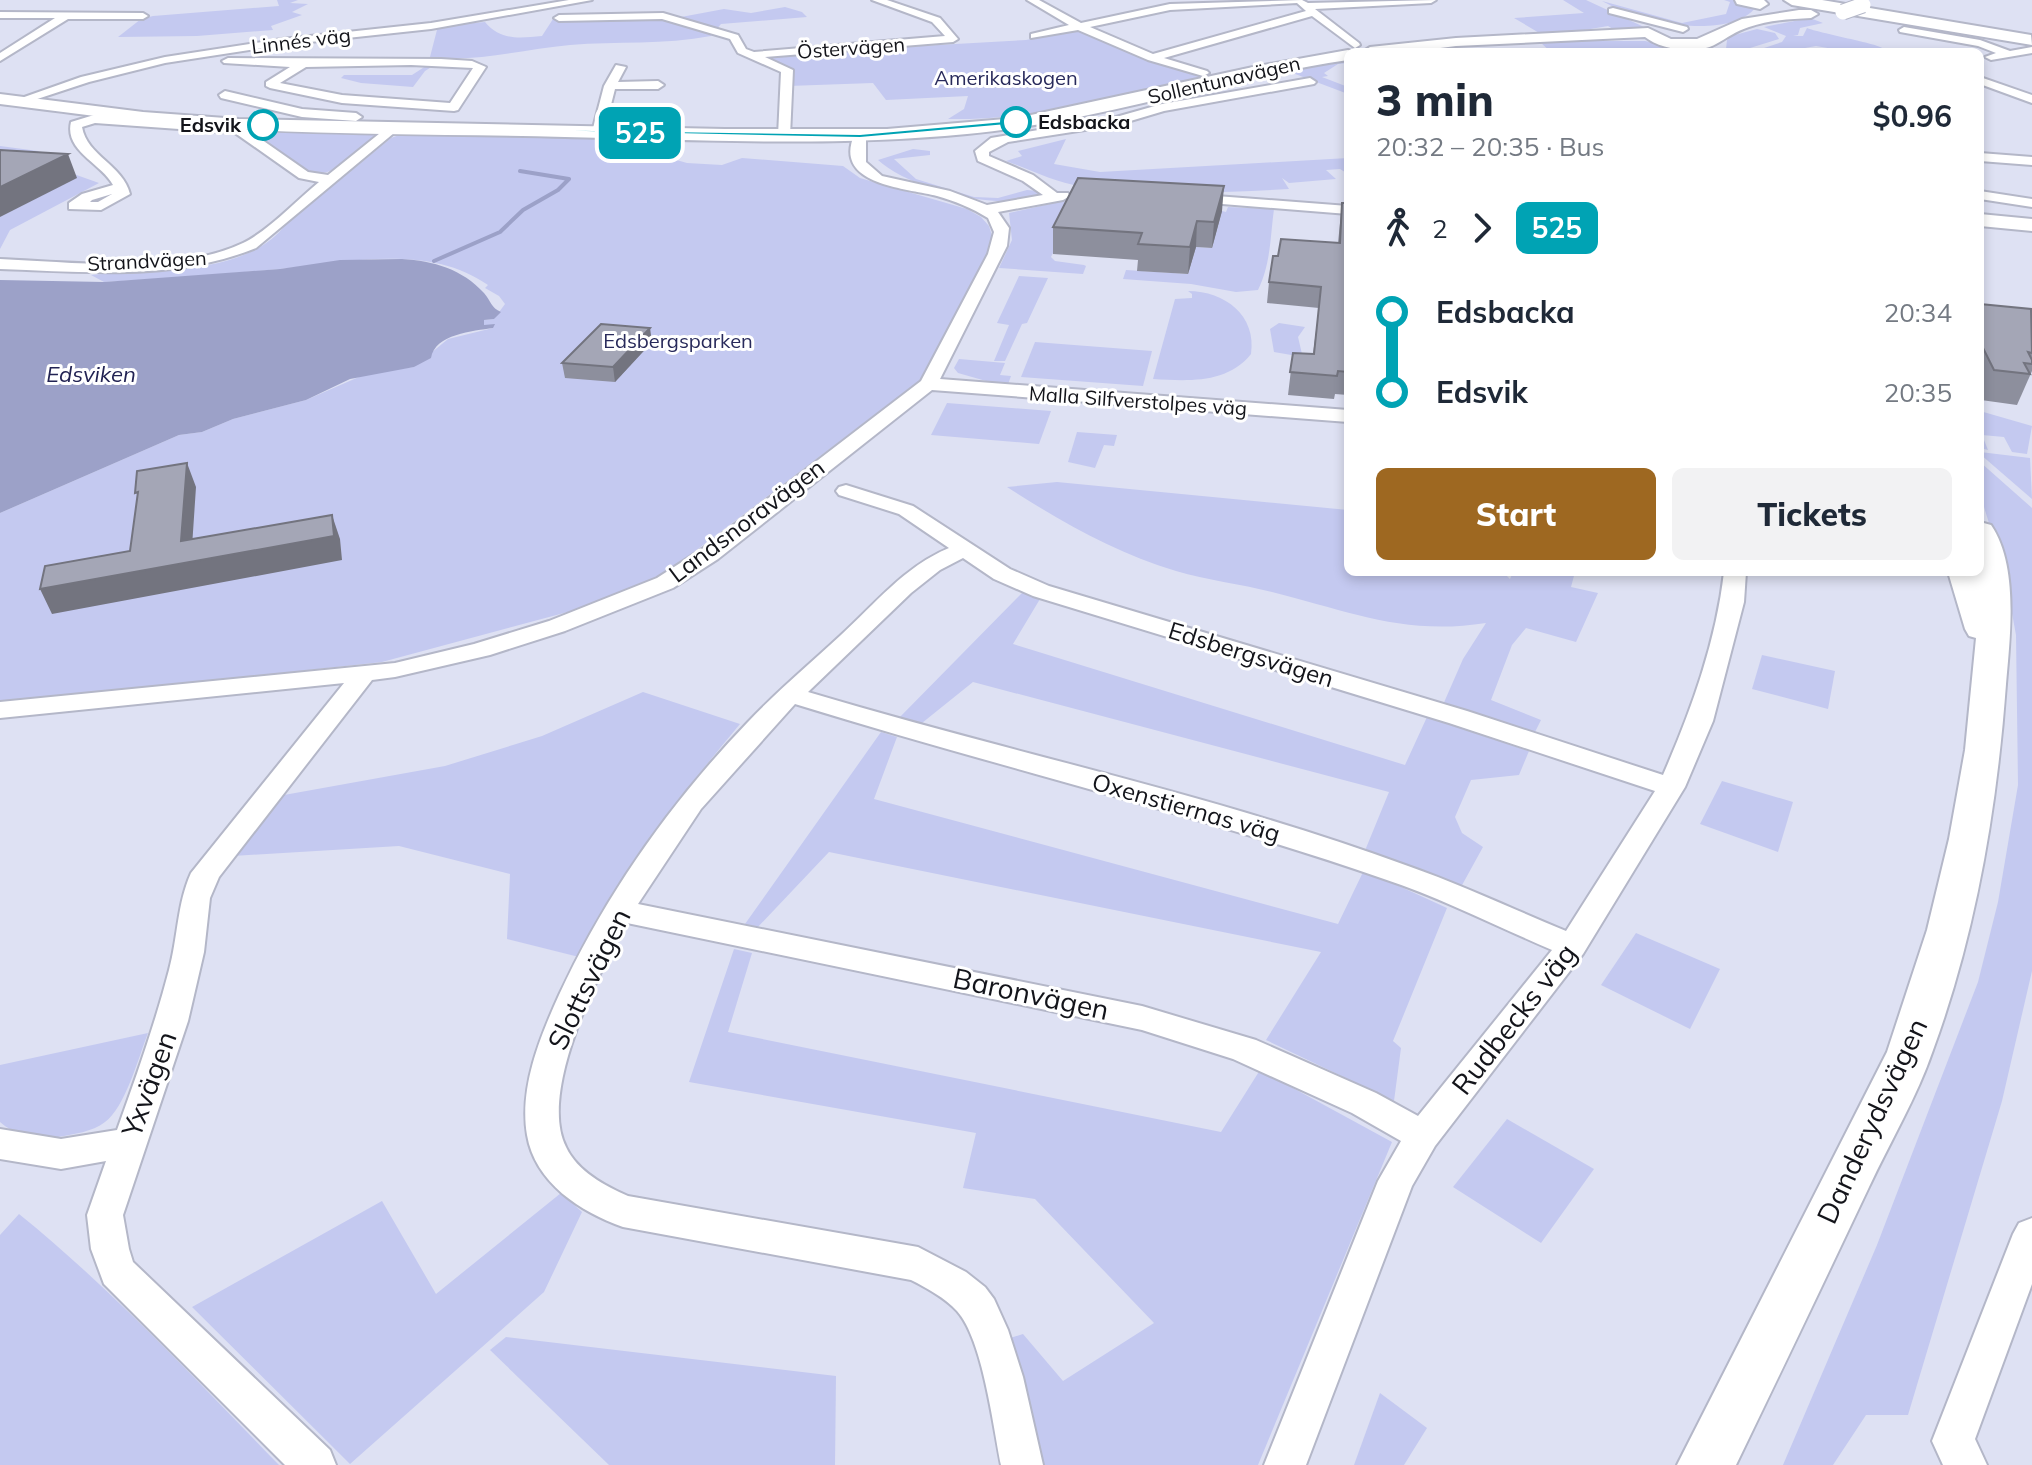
<!DOCTYPE html>
<html lang="en">
<head>
<meta charset="utf-8">
<style>
  :root { --surface:#fff; --page:#f2f2f3; --text:#1f2937; --muted:#747a83; --accent:#9e6821 }
  body { margin:0; font-family:Mulish,sans-serif; background:var(--page); color:var(--text); height:100vh; display:flex; flex-direction:column; font-size:30px; white-space:nowrap }
  * { box-sizing:border-box; margin:0 }
  p { font-size:26px; color:var(--muted) }
  .icon { flex:none; width:44px; height:44px; fill:none; stroke:currentColor; stroke-width:2; stroke-linecap:round; stroke-linejoin:round }
  .map { position:relative; flex:1; overflow:hidden }
  .side { position:absolute; left:1344px; top:48px; width:640px; height:528px; display:flex; flex-direction:column; background:var(--surface); border-radius:12px; box-shadow:0 4px 12px #0003 }
  .side>* { flex:none }
  .badge { padding:0 16px; border-radius:12px; font-size:28px; line-height:52px }
  .map>.badge { position:absolute; translate:-50% -50%; box-shadow:0 0 0 4px #fff }
  .legs { display:flex; align-items:center; gap:12px; height:88px; padding:0 32px; font-size:26px }
  .legs p { margin-inline-start:auto }
  .head { display:flex; align-items:center; justify-content:space-between; height:136px; padding:0 32px }
  h1 { font-size:44px; font-weight:800; line-height:60px }
  .button { display:flex; gap:16px; margin-top:auto; padding:16px 32px }
  .button a { flex:1; height:92px; border-radius:12px; background:var(--accent); color:#fff; font-size:32px; font-weight:800; line-height:92px; text-align:center }
  .button a+a { background:var(--page); color:var(--text) }
  ul { padding:0 32px; list-style:none }
  li { display:flex; align-items:center; gap:28px; height:80px; font-size:30px }
  li i { display:grid; place-items:center; width:12px; height:100%; margin:0 10px; background:currentColor }
  li i::after { content:''; width:20px; height:20px; margin:-10px; border:6px solid; border-radius:50%; background:var(--surface) }
  li p { margin-inline-start:auto }
  li:first-child i { background:linear-gradient(#0000 50%,currentColor 0) }
  li:last-child i { background:linear-gradient(currentColor 50%,#0000 0) }
  .map>svg:first-child { display:block }
</style>
</head>
<body>
<div class="map">
<svg width="2032" height="1465" viewBox="0 0 2032 1465">
  <rect width="100%" height="100%" fill="#dee1f3"/>
  <g fill="#c4c9f0">
    <polygon points="277,0 298,0 290,3 308,4 292,12 302,15 271,26 273,30 197,36 118,37 141,19 153,16 279,6"/>
    <polygon points="1563,0 1586,0 1644,27 1645,30 1566,36 1613,29 1608,26 1561,34 1541,34 1514,18 1584,13"/>
    <path d="M1724,0H1738L1756,7C1733,37 1661,25 1630,15C1621,12 1611,5 1602,1L1682,23L1726,14L1730,2Z"/>
    <path d="M785,7L802,12L807,17L721,24L711,36C664,45 617,41 570,45C524,49 476,63 430,57L438,26L485,22C501,41 520,38 542,36L553,19L681,17L724,9L751,13Z"/>
    <path d="M1810,18L1823,23L1800,28L1798,35L1793,36H1803L1807,28C1819,33 1879,44 1882,48L1851,52L1816,46L1783,52L1755,51L1782,42L1786,36L1764,27Z"/>
    <polygon points="1757,29 1775,33 1779,39 1750,48 1752,52 1731,52 1726,49 1727,40 1731,36"/>
    <path d="M1079,30L1137,56L1207,75C1124,99 1034,120 948,119L964,109L968,96L886,100L873,83L788,86L792,77L756,55L798,56L813,52L1026,40Z"/>
    <polygon points="1544,41 1645,41 1701,52 1551,52 1541,43"/>
    <polygon points="1348,59 1348,63 1338,64 1324,73 1328,76 1322,77 1348,87 1348,94 1282,69"/>
    <polygon points="429,64 436,64 425,71 413,87 361,83 341,78 344,75 412,75"/>
    <path d="M256,129L376,133L377,135C357,152 338,176 310,174L248,131Z"/>
    <path d="M402,134L678,137L666,157L687,163L722,165L742,158L843,166L860,178L967,209L981,217L989,226L993,239L988,256L923,378L661,577L605,602L382,662L0,704V513L179,435L202,432L233,419L306,400L368,373L414,367L448,339L493,328L483,325L484,320L494,319L505,304L499,296L485,288L488,285C426,241 339,264 268,270C213,275 159,279 104,282L91,275C150,270 248,276 286,224L391,138Z"/>
    <path d="M1066,139L1054,164L1100,172L1348,158V174L1340,169L1326,170L1336,179L1289,183L1282,178L1289,189C1221,193 1149,195 1081,186C1056,183 1029,169 1006,161L1022,156L1018,151Z"/>
    <polygon points="0,146 38,151 54,167 99,183 10,230 0,249"/>
    <path d="M913,149L930,151V155L894,159L916,179L974,197L998,198L1027,190L1039,191L1041,195C1001,213 909,189 878,160Z"/>
    <polygon points="1063,201 1078,202 1051,257 1055,261 1084,265 1086,266 1083,274 999,268 1012,240 1009,213"/>
    <path d="M1228,207L1274,209C1270,238 1271,263 1258,290L1236,292L1191,284L1123,279L1126,270L1188,274L1196,247L1212,248L1222,211L1226,212Z"/>
    <polygon points="1019,276 1048,278 1027,323 1022,324 1005,361 994,361 1009,325 997,323"/>
    <path d="M1188,291C1225,291 1257,316 1251,354C1227,384 1188,381 1153,379L1175,299L1192,298V294Z"/>
    <polygon points="1279,323 1305,327 1298,337 1302,354 1297,356 1274,352 1270,329"/>
    <polygon points="1035,342 1152,351 1143,386 1021,377"/>
    <polygon points="959,359 1005,363 1000,375 1011,376 1007,387 958,373 954,368"/>
    <polygon points="947,403 1051,411 1039,444 931,435"/>
    <polygon points="1980,411 2032,426 2027,454 2012,452 2004,437 1982,435 1988,450 1980,448"/>
    <polygon points="1077,432 1117,435 1114,446 1104,445 1095,468 1068,462"/>
    <polygon points="1980,452 2030,458 2032,499 1980,454"/>
    <polygon points="1980,462 2032,508 2032,971 2002,1101 1908,1415 1866,1415 1833,1465 1783,1465 1877,1245 1978,982 1998,902 2018,785 2016,635 2005,575 1980,494"/>
    <path d="M1057,482L1348,510V572H1503L1510,579L1513,572H1575L1571,587L1598,593L1576,642L1526,628L1512,645L1491,700L1541,720L1533,736L1442,707L1463,659L1486,623C1404,636 1349,611 1272,592C1240,584 1207,580 1176,571C1115,553 1060,521 1007,487Z"/>
    <polygon points="1023,592 1040,599 1013,644 1405,765 1427,717 1529,751 1519,775 1471,780 1455,817 1462,833 1483,847 1461,887 1364,853 1389,792 973,682 922,723 897,720"/>
    <polygon points="1762,655 1835,671 1828,709 1752,689"/>
    <path d="M643,692L740,724C678,798 622,871 579,957L507,939L510,874L399,846L233,856L284,795L445,766L542,736Z"/>
    <polygon points="881,732 897,737 874,799 1338,924 1364,870 1447,908 1393,1041 1401,1048 1394,1101 1266,1040 1321,952 829,852 756,929 745,924"/>
    <polygon points="1722,781 1793,802 1778,852 1700,824"/>
    <polygon points="1636,933 1720,969 1690,1029 1601,985"/>
    <polygon points="734,949 752,953 728,1032 1221,1132 1260,1070 1392,1142 1258,1465 1030,1465 1004,1340 1023,1334 1063,1381 1154,1323 1035,1199 963,1188 976,1133 689,1082"/>
    <path d="M148,1033C139,1056 125,1108 105,1122C92,1132 74,1134 58,1137C38,1140 16,1136 0,1122V1065Z"/>
    <polygon points="1507,1119 1594,1169 1541,1243 1453,1187"/>
    <polygon points="561,1193 582,1212 544,1292 350,1464 192,1307 382,1201 436,1294"/>
    <path d="M19,1214C113,1290 195,1379 279,1465H0V1235Z"/>
    <polygon points="506,1337 836,1376 835,1465 609,1465 490,1350"/>
    <polygon points="1380,1393 1427,1428 1404,1465 1354,1465"/>
  </g>
  <path fill="#9ca1c8" d="M402,259C434,261 462,269 484,293C491,301 491,308 501,312L494,319L484,320V325L495,324L493,328C473,331 435,334 431,358L414,367L350,379L306,400L233,419L202,432L179,435L0,513V280L104,282L280,269L340,260Z"/>
  <g fill="none" stroke-linecap="round" stroke-linejoin="round">
    <polyline stroke="#9ca1c8" stroke-width="4" points="434,261 500,232 523,210 558,190 569,179 520,171"/>
    <g stroke="#b4b7c8" stroke-width="4">
      <g id="street">
        <polygon points="569,0 592,0 431,29 282,45 165,63 89,82 19,105 13,101 81,77 165,57 282,39 431,23"/>
        <polygon points="872,0 887,0 940,18 958,39 953,42 765,57 793,70 790,136 784,140 778,136 781,72 738,53 730,39 662,19 559,21 554,18 559,15 663,13 738,35 746,49 754,52 945,36 932,22"/>
        <path d="M1027,0H1039L1081,23L1170,4L1302,0L1308,3L1436,0L1431,3L1315,9L1359,43L1360,45L1355,48L1312,16L1164,58L1207,71L1209,73L1203,76L1148,60L1078,30L1031,38V34L1069,25ZM1297,3L1306,11L1153,54L1090,27L1170,10Z"/>
        <polygon points="1613,8 1687,27 1688,29 1683,32 1609,13 1609,9"/>
        <polygon points="0,12 143,13 148,16 143,19 68,19 0,61 0,53 55,18 0,18"/>
        <polygon points="1904,27 1980,40 2010,51 2032,47 2032,53 1991,60 1985,57 1996,53 1978,46 1900,32 1899,30"/>
        <path d="M228,58L441,59L472,61L486,67L458,110L454,111L342,103L270,88L266,86V82L290,67L224,63L222,61ZM411,65L473,68L450,103L342,95L280,83L306,67Z"/>
        <polygon points="616,65 626,67 618,82 658,81 664,85 658,89 615,89 604,132 593,135 592,132 604,86"/>
        <polygon points="1980,77 2032,95 2032,103 1980,84"/>
        <path d="M1310,78L1316,82L1314,84L1164,111L1117,125L1008,142L989,152V156L1033,175L1057,193H1068L1070,196L1063,200L998,212L1009,228L1007,246L940,379L1348,410V422L932,390L718,559L673,588L565,631L490,655L395,677L372,680L219,877L210,898L204,952L188,1021L123,1215L129,1249L133,1262L330,1450L336,1465H285L104,1284L91,1249L87,1215L106,1161L61,1169L0,1159V1129L61,1139L117,1130C136,1077 155,1024 169,970C178,937 177,904 191,873L344,683L0,718V702L395,663L474,644L549,621L657,578L702,549L921,381L988,254L994,232L988,218C972,208 955,201 937,196C905,188 831,185 855,133L866,136V162L882,176L950,191L987,205L1043,195L1023,181L978,161L975,151L991,138L1116,117L1162,104Z"/>
        <polygon points="225,91 302,109 356,113 362,117 356,121 302,117 221,98 219,95"/>
        <path d="M94,115L242,126L308,172L328,175L390,125L400,128L256,248C175,281 86,272 0,269V259C73,262 175,275 243,243C268,231 297,200 319,182L299,178L235,133L95,123L82,127C87,156 123,165 130,194L101,210L69,209V203L82,194L113,185C101,163 64,151 71,122ZM112,194L98,202H90L92,200Z"/>
        <polygon points="1980,153 2032,157 2032,165 1980,161"/>
        <polygon points="1980,191 2032,199 2032,207 1980,199"/>
        <polygon points="1190,194 1348,206 1348,214 1185,201 1183,198"/>
        <path d="M846,485L913,506L1010,569L1049,586L1467,711L1663,775C1691,711 1716,642 1724,572H1746L1744,602L1713,721L1685,787L1583,954L1435,1146L1412,1186L1306,1465H1264L1378,1181L1401,1141L1352,1113L1233,1059L1142,1030L627,923C599,972 538,1092 566,1147C577,1171 605,1186 628,1196L918,1247L966,1272L985,1287L994,1299L1008,1330L1023,1377L1043,1465H1001C993,1426 983,1340 957,1311C945,1298 927,1288 911,1280L623,1227C581,1212 535,1183 527,1135C519,1088 540,1037 559,995C606,894 671,802 748,722C777,691 810,664 841,635C875,604 905,566 949,548L899,514L839,495L836,491L839,487ZM963,558L994,579L1033,596L1449,723L1655,791L1566,931C1513,909 1462,885 1408,866C1213,794 1007,752 808,692L911,593L940,570ZM795,704C991,765 1190,812 1384,879C1441,898 1496,926 1552,950L1418,1116L1376,1093L1256,1040L1142,1006L638,904L701,809Z"/>
        <polygon points="2032,1218 2032,1284 1975,1439 1987,1465 1943,1465 1932,1441 2013,1234 2019,1223"/>
      </g>
    </g>
    <g stroke="#b4b7c8" stroke-width="4">
      <g id="secondary">
        <path d="M1799,10H1811L1818,14L1811,18C1790,19 1769,20 1749,27C1736,31 1727,38 1716,44C1697,55 1661,50 1645,37L1456,46L1409,52H1362L1370,47L1456,38L1648,28L1671,39H1697L1742,19Z"/>
        <path d="M1348,50L1354,52H1348V60C1220,79 1096,122 967,134C833,147 698,140 565,137C456,134 346,135 237,129C158,125 79,114 0,104V94L143,112L239,119L725,129H887L1017,118L1253,67Z"/>
        <polygon points="1980,214 2032,219 2032,231 1980,226"/>
        <path d="M1980,522L1991,525C2019,566 2010,637 2006,684C1997,808 1976,933 1933,1050C1917,1097 1890,1142 1869,1187C1825,1280 1781,1372 1736,1465H1677L1887,1052L1927,930L1949,839L1965,750L1976,638L1969,636L1965,629L1948,572H1980Z"/>
      </g>
    </g>
    <g stroke="#b4b7c8" stroke-width="4">
      <g id="highway">
        <polygon points="1735,0 1764,0 1768,4 1760,9 1737,4"/>
        <polygon points="1784,0 1822,0 2031,35 2032,45 1792,5"/>
      </g>
    </g>
    <use href="#street" fill="#fff" fill-rule="evenodd"/>
    <use href="#secondary" fill="#fff" fill-rule="evenodd"/>
    <use href="#highway" fill="#fff" fill-rule="evenodd"/>
    <g stroke="#b4b7c8" stroke-width="17" stroke-linecap="butt">
      <polyline id="secondary-bridge" points="1843,12 1863,5"/>
    </g>
    <use href="#secondary-bridge" stroke="#fff" stroke-width="15"/>
  </g>
  <g fill="#8d8f9d">
    <polygon points="1342,203 1348,203 1348,395 1335,394 1334,399 1288,395 1293,353 1313,354 1319,308 1267,303 1269,282 1278,256 1338,243"/>
    <polygon points="1222,211 1212,248 1196,247 1188,274 1137,271 1138,260 1053,254 1053,227"/>
    <polygon points="1980,304 2032,311 2032,371 2017,405 1981,400 1980,399"/>
    <polygon points="652,342 615,382 565,378 562,363"/>
  </g>
  <g fill="#73747f">
    <polygon points="68,154 77,178 0,217 0,187"/>
    <polygon points="1224,186 1222,211 1212,248 1214,222"/>
    <polygon points="1197,221 1196,247 1188,274 1190,247"/>
    <polygon points="650,328 652,342 615,382 613,367"/>
    <polygon points="187,463 196,487 191,562 332,515 340,539 342,560 52,614 40,589 181,541"/>
  </g>
  <g fill="#a4a6b6" stroke="#73747f" stroke-width="2">
    <polygon points="0,150 68,154 0,187"/>
    <polygon points="1078,178 1224,186 1214,222 1197,221 1190,247 1138,244 1142,233 1053,227"/>
    <polygon points="1342,203 1348,203 1348,372 1338,371 1337,376 1290,372 1293,353 1314,354 1321,287 1269,282 1273,256 1278,256 1281,239 1340,243"/>
    <polygon points="1980,304 2031,309 2032,353 2028,352 2032,360 2032,364 2024,363 2030,374 1994,370 1980,342"/>
    <polygon points="601,324 650,328 613,367 562,363"/>
    <polygon points="187,463 181,541 332,515 334,536 40,589 45,566 130,551 138,492 135,493 137,471"/>
  </g>
  <polygon fill="#00a3b4" stroke="#fff" stroke-width="2" points="1016,120 1019,124 860,138 260,125 860,134"/>
  <g fill="#fff" stroke="#00a3b4" stroke-width="4">
    <circle cx="1016" cy="122" r="14"/>
    <circle cx="263" cy="125" r="14"/>
  </g>
  <g text-anchor="middle" stroke-width="6" stroke-linejoin="round" paint-order="stroke">
    <g font-size="20" fill="#13141a" stroke="#fff">
      <text transform="translate(301 41) rotate(-7)" y="7">Linnés väg</text>
      <text transform="translate(851 48) rotate(-4)" y="7">Östervägen</text>
      <text transform="translate(1224 80) rotate(-13)" y="7">Sollentunavägen</text>
      <text transform="translate(147 261) rotate(-3)" y="7">Strandvägen</text>
      <text transform="translate(1138 401) rotate(4)" y="7">Malla Silfverstolpes väg</text>
    </g>
    <g font-size="20" fill="#282a5b" stroke="#fff">
      <text x="1006" y="85">Amerikaskogen</text>
      <text x="678" y="348">Edsbergsparken</text>
    </g>
    <g font-size="20" font-weight="bold" fill="#13141a" stroke="#fff" text-anchor="start">
      <text x="1038" y="129">Edsbacka</text>
      <text x="241" y="132" text-anchor="end">Edsvik</text>
    </g>
    <g font-size="22" font-style="italic" fill="#222353" stroke="#fff">
      <text x="91" y="382">Edsviken</text>
    </g>
    <g font-size="24" fill="#13141a" stroke="#fff">
      <text transform="translate(747 521) rotate(-37)" y="8">Landsnoravägen</text>
      <text transform="translate(1251 655) rotate(17)" y="8">Edsbergsvägen</text>
      <text transform="translate(1186 808) rotate(16)" y="8">Oxenstiernas väg</text>
    </g>
    <g font-size="28" fill="#13141a" stroke="#fff">
      <text transform="translate(589 979) rotate(-64)" y="10">Slottsvägen</text>
      <text transform="translate(1031 994) rotate(12)" y="10">Baronvägen</text>
      <text transform="translate(1514 1019) rotate(-52)" y="10">Rudbecks väg</text>
      <text transform="translate(149 1084) rotate(-70)" y="10">Yxvägen</text>
      <text transform="translate(1872 1121) rotate(-65)" y="10">Danderydsvägen</text>
    </g>
  </g>
</svg>
<b class="badge" style="left:640px;top:133px;background:#00a3b4;color:#fff">525</b>
<section class="side">
<div class="head"><div><h1>3 min</h1><p>20:32 – 20:35 · Bus</p></div><b>$0.96</b></div>
<div class="legs"><svg class="icon" aria-label="walk" viewBox="0 0 24 24"><circle cx="13" cy="4" r="2"/><path d="M13 8l-2 6 4 7M11 14l-3 7M7 12l3-4h3l4 4"/></svg>2<svg class="icon" aria-label="forward" viewBox="0 0 24 24"><path d="M9 5l7 7-7 7"/></svg><b class="badge" style="background:#00a3b4;color:#fff">525</b></div>
<ul>
<li><i style="color:#00a3b4"></i><b>Edsbacka</b><p>20:34</p></li>
<li><i style="color:#00a3b4"></i><b>Edsvik</b><p>20:35</p></li>
</ul>
<div class="button"><a>Start</a><a>Tickets</a></div>
</section>
</div>
</body>
</html>
